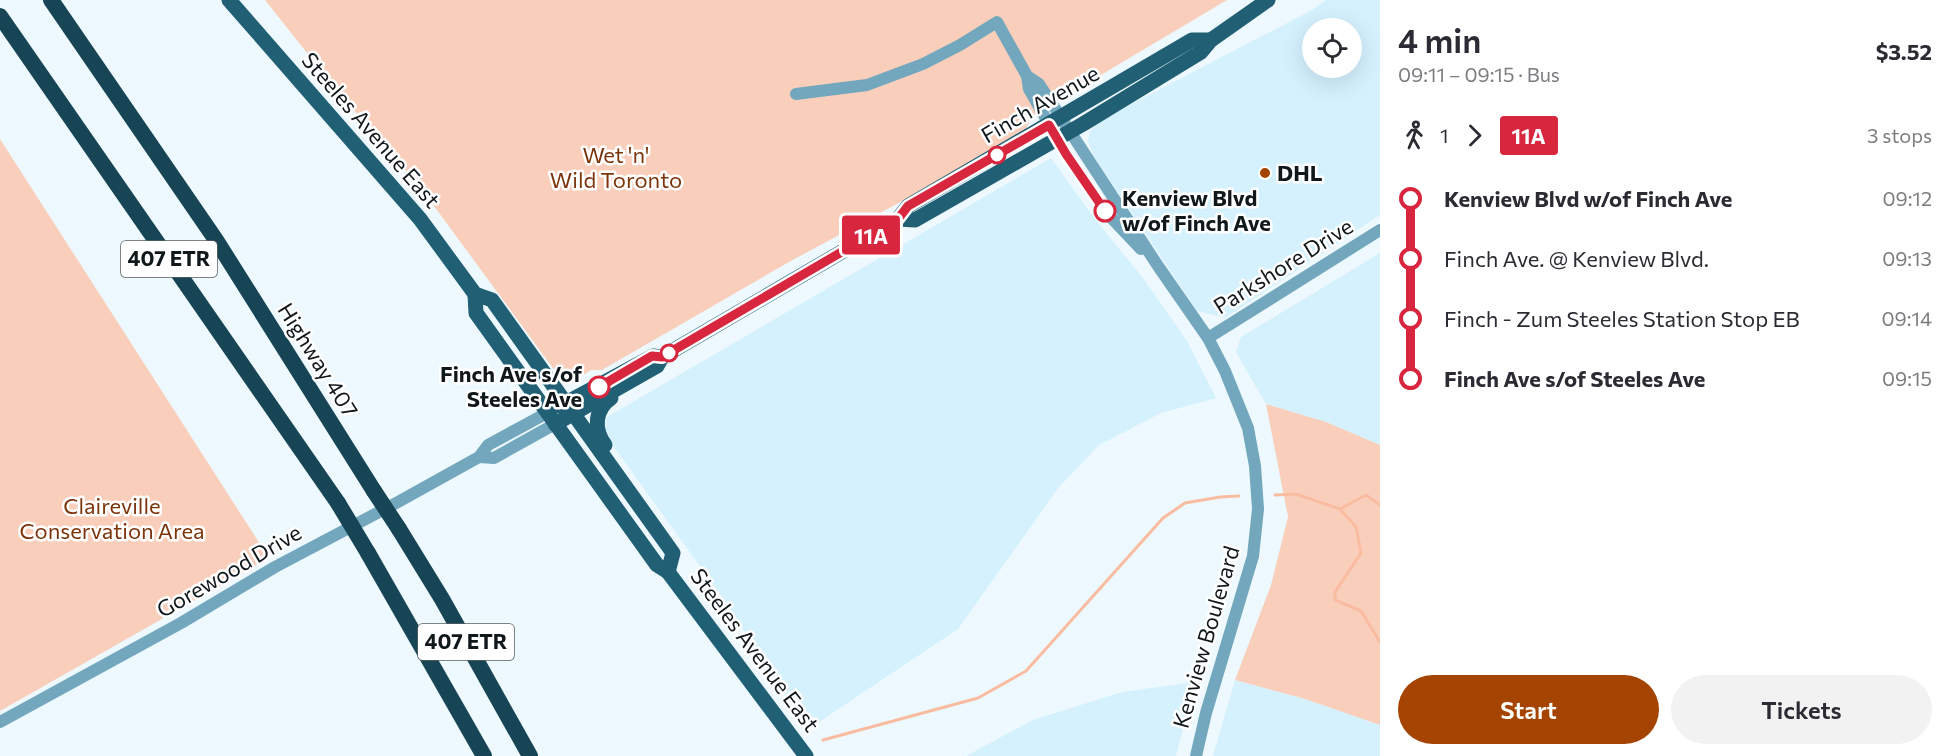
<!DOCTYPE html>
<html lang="en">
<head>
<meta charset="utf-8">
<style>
  :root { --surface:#fff; --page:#f2f2f3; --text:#2b2b33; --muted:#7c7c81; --accent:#a54301 }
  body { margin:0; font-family:Commissioner,sans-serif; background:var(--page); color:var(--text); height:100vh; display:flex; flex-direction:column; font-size:22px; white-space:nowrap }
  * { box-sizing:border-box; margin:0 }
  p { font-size:20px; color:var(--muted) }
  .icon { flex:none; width:33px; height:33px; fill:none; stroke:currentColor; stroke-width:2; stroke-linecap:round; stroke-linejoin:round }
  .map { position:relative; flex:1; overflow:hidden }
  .panel { display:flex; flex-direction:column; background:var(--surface); width:570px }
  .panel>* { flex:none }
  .badge { padding:0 12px; border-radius:4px; font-size:21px; line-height:39px }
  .controls { position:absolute; left:1302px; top:18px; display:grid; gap:12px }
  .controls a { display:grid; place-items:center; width:60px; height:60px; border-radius:50%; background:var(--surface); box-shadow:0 6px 24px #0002; font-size:30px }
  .map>.badge { position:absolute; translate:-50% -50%; box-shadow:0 0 0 3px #fff }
  .legs { display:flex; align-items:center; gap:9px; height:66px; padding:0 18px; font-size:20px }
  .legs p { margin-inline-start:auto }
  .summary { display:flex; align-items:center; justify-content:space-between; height:102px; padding:0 18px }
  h1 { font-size:33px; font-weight:600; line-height:45px }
  .button { display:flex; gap:12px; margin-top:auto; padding:12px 18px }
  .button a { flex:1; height:69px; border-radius:36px; background:var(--accent); color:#fff; font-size:24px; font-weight:600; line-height:69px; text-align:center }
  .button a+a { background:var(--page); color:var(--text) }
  ul { padding:0 18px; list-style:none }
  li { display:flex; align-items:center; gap:21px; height:60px; font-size:22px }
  li i { display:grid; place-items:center; width:9px; height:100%; margin:0 8px; background:currentColor }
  li i::after { content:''; width:15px; height:15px; margin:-8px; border:4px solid; border-radius:50%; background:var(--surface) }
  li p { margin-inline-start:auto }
  li:first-child i { background:linear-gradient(#0000 50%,currentColor 0) }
  li:last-child i { background:linear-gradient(currentColor 50%,#0000 0) }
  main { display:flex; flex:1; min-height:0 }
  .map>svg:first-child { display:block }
</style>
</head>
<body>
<main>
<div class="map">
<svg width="1380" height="756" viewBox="0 0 1380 756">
  <rect width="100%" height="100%" fill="#edf9fe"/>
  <g fill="#d4f1fd" fill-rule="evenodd">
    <path d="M1326,0H1380V215L1225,318L1197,311L1093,155L1088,141L1090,131L1099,121L1312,10ZM1312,28H1352V68H1312Z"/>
    <polygon points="1051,158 1094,218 1143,278 1187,341 1216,398 1161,413 1099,445 1059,487 958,629 819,722 798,705 789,701 723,598 609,440 605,431 607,417"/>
    <polygon points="1380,253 1380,445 1326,422 1266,404 1236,352 1241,337"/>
    <polygon points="1235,680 1305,699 1380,725 1380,756 1213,756"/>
    <polygon points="1195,682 1176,756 966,756 1033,720 1122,692"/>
  </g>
  <g fill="#f9cfbc">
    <polygon points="265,0 1227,0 1032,116 1026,129 908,198 789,262 602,370 591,370 572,382 558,375 423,191 338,92"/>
    <polygon points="0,139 269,558 0,711"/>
    <polygon points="1266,404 1326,422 1380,445 1380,725 1305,699 1235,680 1271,585 1288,517"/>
  </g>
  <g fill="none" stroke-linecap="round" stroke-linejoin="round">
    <g stroke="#fabca0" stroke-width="3">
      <polyline points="1275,495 1296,494 1340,509 1356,527 1361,553 1335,592 1335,600 1361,611 1380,642"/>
      <polyline points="1340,509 1366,495 1380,505"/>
      <polyline points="823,740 978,698 1026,671 1163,518 1185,503 1220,497 1239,496"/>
    </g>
    <g stroke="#73a7bd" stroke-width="12">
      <polyline points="1027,76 1039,84 1158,266 1208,338 1225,371 1248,428 1255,466 1258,509 1253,556 1206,713 1196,756"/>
      <polyline points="796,94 867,85 923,64 960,45 997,22 1027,76 1029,89 1066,154 1105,211 1141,249"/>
      <polyline points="1208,338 1380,230"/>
      <polyline points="479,457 494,458 555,424"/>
      <polyline points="0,722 181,623 275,567 398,502 479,457 488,445 547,413"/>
    </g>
    <g stroke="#215f75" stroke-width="15">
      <polyline points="229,0 420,219 475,294 492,300 673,553 668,572"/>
      <polyline points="898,219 915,220 1083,124 1201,52 1211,40 1268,0"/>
      <polyline points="475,294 476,313 657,565 668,572 806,756"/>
      <polyline points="560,406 653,356 662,357"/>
      <polyline points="555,424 657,366 662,357 898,219 908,206 1192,40 1211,40"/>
      <path d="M605,445C593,429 595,409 611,398"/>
    </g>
    <g stroke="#174555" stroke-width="16">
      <polyline points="51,0 216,240 374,491"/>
      <polyline points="0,16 338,503"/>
      <polyline points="399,529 442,599 530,756"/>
      <polyline points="368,553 484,756"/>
    </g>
    <g stroke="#174555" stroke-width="16">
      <polyline points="374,491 399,529"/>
      <polyline points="338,503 368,553"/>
    </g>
  </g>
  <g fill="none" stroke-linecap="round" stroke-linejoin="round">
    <g stroke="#fff" stroke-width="14">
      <polyline id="line-1" points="599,387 652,356 662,357 898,219 908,206 1049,125 1066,154 1105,211"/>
    </g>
    <use href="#line-1" stroke="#d7263d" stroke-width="9"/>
  </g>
  <g fill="#fff" stroke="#d7263d" stroke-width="3">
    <circle cx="997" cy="155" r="8"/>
    <circle cx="1105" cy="211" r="10"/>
    <circle cx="669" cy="353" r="8"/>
    <circle cx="599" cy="387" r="10"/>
  </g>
  <circle fill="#a54301" stroke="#fff" stroke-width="2" cx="1265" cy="173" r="6"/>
  <g text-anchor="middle" stroke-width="5" stroke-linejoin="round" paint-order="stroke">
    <g fill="#fff" stroke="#585d5f" stroke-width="1.5">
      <rect x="121" y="241" width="96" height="36" rx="4.5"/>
      <rect x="418" y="624" width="96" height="36" rx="4.5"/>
    </g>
    <g font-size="21" font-weight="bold" fill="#11181b">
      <text x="169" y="266">407 ETR</text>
      <text x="466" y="649">407 ETR</text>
    </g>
    <g font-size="22" fill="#11181b" stroke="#fff">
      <text transform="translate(1040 104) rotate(-30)" y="8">Finch Avenue</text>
      <text transform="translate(371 130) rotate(49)" y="8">Steeles Avenue East</text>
      <text transform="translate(1283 266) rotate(-32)" y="8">Parkshore Drive</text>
      <text transform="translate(318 360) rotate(58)" y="8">Highway 407</text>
      <text transform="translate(229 571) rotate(-30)" y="8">Gorewood Drive</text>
      <text transform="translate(1206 637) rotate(-74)" y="8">Kenview Boulevard</text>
      <text transform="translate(755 650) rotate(53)" y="8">Steeles Avenue East</text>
    </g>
    <g font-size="22" fill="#7c340b" stroke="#fff">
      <text x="616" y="163">Wet 'n'<tspan x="616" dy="25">Wild Toronto</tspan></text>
      <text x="112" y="514">Claireville<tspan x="112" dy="25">Conservation Area</tspan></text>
    </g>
    <g font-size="22" font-weight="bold" fill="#11181b" stroke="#fff" text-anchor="start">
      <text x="1277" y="181">DHL</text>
    </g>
    <g font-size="22" font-weight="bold" fill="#11181b" stroke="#fff" text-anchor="start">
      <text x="1122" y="206">Kenview Blvd<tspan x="1122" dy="25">w/of Finch Ave</tspan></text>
      <text x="582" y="382" text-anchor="end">Finch Ave s/of<tspan x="582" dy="25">Steeles Ave</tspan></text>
    </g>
  </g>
</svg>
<div class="controls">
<a><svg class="icon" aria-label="locate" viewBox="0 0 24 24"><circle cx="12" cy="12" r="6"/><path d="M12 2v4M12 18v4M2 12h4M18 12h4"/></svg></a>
</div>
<b class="badge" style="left:871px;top:235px;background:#d7263d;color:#fff">11A</b>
</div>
<section class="panel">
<div class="summary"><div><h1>4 min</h1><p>09:11 – 09:15 · Bus</p></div><b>$3.52</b></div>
<div class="legs"><svg class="icon" aria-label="walk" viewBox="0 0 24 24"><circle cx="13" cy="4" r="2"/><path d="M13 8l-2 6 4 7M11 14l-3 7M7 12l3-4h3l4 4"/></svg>1<svg class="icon" aria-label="forward" viewBox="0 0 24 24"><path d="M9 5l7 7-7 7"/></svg><b class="badge" style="background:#d7263d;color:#fff">11A</b><p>3 stops</p></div>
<ul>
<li><i style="color:#d7263d"></i><b>Kenview Blvd w/of Finch Ave</b><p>09:12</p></li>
<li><i style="color:#d7263d"></i><span>Finch Ave. @ Kenview Blvd.</span><p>09:13</p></li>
<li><i style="color:#d7263d"></i><span>Finch - Zum Steeles Station Stop EB</span><p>09:14</p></li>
<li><i style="color:#d7263d"></i><b>Finch Ave s/of Steeles Ave</b><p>09:15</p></li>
</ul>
<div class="button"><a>Start</a><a>Tickets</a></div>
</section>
</main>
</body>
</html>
